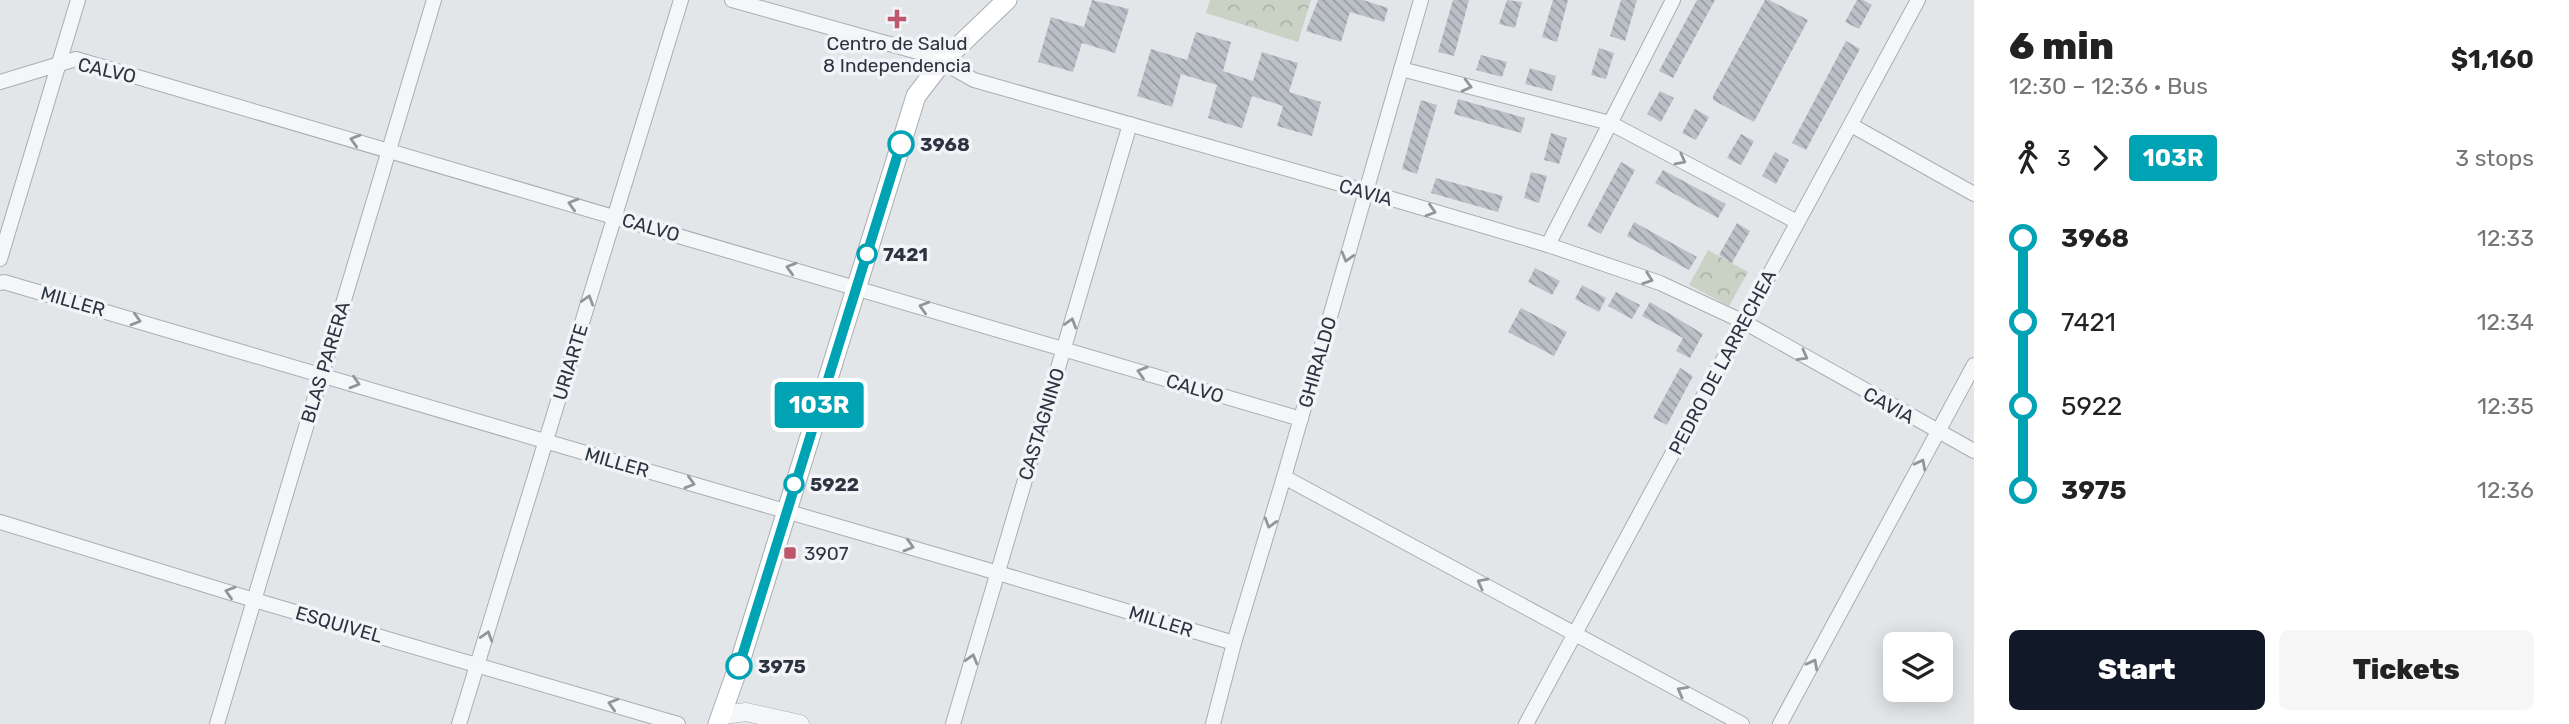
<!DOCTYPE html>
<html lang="en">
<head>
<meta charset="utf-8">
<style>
  :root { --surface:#fff; --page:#f6f6f6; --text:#222; --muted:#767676; --accent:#111827 }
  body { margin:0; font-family:Rubik,sans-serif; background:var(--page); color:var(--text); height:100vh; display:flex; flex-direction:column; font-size:26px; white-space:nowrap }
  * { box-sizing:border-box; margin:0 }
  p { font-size:23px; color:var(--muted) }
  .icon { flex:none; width:38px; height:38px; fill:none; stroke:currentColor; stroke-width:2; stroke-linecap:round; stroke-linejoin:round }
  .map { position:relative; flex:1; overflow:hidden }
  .panel { display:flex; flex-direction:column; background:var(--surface); width:595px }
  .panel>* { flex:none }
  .badge { padding:0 14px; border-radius:5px; font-size:24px; line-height:46px }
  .controls { position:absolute; left:1883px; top:632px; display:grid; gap:14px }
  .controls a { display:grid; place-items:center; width:70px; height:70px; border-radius:10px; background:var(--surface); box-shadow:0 4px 18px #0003; font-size:35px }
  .map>.badge { position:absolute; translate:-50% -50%; box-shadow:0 0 0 4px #fff }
  .legs { display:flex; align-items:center; gap:10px; height:77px; padding:0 35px; font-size:23px }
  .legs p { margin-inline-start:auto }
  .head { display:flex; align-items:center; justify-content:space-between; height:119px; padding:0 35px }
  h1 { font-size:38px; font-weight:800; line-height:52px }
  .action { display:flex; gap:14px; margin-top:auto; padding:14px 35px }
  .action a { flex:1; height:80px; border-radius:10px; background:var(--accent); color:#fff; font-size:28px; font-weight:800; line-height:80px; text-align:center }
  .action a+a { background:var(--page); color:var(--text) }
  ul { padding:0 35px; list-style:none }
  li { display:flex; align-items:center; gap:24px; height:84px; font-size:26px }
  li i { display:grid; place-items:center; width:10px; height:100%; margin:0 9px; background:currentColor }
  li i::after { content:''; width:18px; height:18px; margin:-9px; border:5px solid; border-radius:50%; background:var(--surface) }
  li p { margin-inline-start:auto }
  li:first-child i { background:linear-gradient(#0000 50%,currentColor 0) }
  li:last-child i { background:linear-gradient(currentColor 50%,#0000 0) }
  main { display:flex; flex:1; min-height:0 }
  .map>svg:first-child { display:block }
</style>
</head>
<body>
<main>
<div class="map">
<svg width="1974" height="724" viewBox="0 0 1974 724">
  <defs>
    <pattern id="park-crowns" width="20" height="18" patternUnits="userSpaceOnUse" patternTransform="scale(1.75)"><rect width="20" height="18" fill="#c9d2c5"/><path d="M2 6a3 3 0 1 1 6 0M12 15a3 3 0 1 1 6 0" fill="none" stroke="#adb5aa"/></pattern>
    <pattern id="building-back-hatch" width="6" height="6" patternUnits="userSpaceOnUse" patternTransform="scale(1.75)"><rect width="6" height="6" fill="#bbbfc6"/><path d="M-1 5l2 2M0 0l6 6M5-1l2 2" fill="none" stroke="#989ca2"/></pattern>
  </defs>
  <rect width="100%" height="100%" fill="#e3e6e9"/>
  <g fill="url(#park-crowns)">
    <polygon points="1210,0 1311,0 1298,42 1206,13"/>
    <polygon points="1708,250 1748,272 1729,306 1689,285"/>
  </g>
  <g fill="url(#building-back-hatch)">
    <polygon points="1092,0 1129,9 1115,53 1082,43 1073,72 1038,62 1051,17 1084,27"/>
    <polygon points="1318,0 1363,0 1388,8 1384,22 1350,12 1341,42 1306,31"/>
    <polygon points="1453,0 1469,0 1454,56 1438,52"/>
    <polygon points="1507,0 1522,2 1515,28 1499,24"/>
    <polygon points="1553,0 1568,0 1557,42 1542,37"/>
    <polygon points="1621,0 1637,0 1625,41 1610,36"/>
    <polygon points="1697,0 1715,0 1673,78 1659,71"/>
    <polygon points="1765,0 1769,0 1808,20 1754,122 1713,100 1713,96"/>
    <polygon points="1857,0 1863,0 1872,5 1859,29 1845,22"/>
    <polygon points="1196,32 1231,42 1223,71 1253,81 1262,52 1298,63 1289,92 1321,102 1312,136 1277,126 1283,106 1252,96 1242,128 1208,118 1217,85 1181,74 1172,107 1137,96 1151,49 1187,60"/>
    <polygon points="1846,41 1860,49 1806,150 1792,143"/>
    <polygon points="1599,48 1614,53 1606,79 1591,75"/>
    <polygon points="1481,55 1507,62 1502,77 1476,70"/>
    <polygon points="1530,68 1556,76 1552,91 1525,84"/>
    <polygon points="1660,91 1674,98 1661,122 1647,114"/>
    <polygon points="1458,99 1525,118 1521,133 1454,114"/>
    <polygon points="1421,100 1437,105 1417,174 1402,169"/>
    <polygon points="1695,109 1709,117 1696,140 1682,133"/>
    <polygon points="1551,133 1567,138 1559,164 1544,160"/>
    <polygon points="1741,134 1754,141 1741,165 1727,158"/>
    <polygon points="1775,152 1789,160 1776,184 1762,176"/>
    <polygon points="1621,162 1635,170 1601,234 1587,226"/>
    <polygon points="1663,170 1726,204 1718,218 1655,183"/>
    <polygon points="1531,172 1547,176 1539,203 1524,198"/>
    <polygon points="1436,178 1503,196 1498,212 1431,193"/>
    <polygon points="1634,222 1697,257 1689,270 1627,236"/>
    <polygon points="1737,223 1750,231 1732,263 1719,255"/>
    <polygon points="1535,268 1560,281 1552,295 1528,282"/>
    <polygon points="1582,285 1606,298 1599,312 1575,299"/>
    <polygon points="1616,292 1640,305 1632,319 1608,306"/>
    <polygon points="1650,302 1703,334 1690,358 1676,351 1683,338 1642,316"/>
    <polygon points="1521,308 1567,332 1554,356 1508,332"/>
    <polygon points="1680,368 1693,376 1667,425 1653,418"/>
  </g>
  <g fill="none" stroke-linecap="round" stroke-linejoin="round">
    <g stroke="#a9adb3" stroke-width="16">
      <g id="minor">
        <polyline points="732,0 918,52 942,62 974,80 1365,191 1548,245 1660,283 1744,322 1974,451"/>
        <polyline points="1401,69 1610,123 1797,222"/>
        <polyline points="0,82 76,59 1301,419"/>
        <polyline points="1851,125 1974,194"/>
        <polyline points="1548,245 1673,0"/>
        <polyline points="0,259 78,0"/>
        <path d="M0,283L4,282C186,334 367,388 548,442C776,509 1006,574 1234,643"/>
        <polyline points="1284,477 1742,724"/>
        <polyline points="0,522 254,600 678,724"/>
        <polyline points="217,724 434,0"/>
        <polyline points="459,724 681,0"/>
        <polyline points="953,724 1130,124"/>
        <polyline points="1213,724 1234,643 1284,477 1421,0"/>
        <polyline points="1526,724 1918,0"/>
        <polyline points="1780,724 1974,365"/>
      </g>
    </g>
    <g stroke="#a9adb3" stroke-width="19">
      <polyline id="tertiary" points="723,715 746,712 800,724"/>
    </g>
    <g stroke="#a9adb3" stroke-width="21">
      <polyline id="secondary" points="718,724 739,665 916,96 942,62 1007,0"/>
    </g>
    <use href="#minor" stroke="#f5f6f8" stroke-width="14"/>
    <use href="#tertiary" stroke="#f5f6f8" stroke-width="18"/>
    <use href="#secondary" stroke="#fff" stroke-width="19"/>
  </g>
  <defs><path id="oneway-chevron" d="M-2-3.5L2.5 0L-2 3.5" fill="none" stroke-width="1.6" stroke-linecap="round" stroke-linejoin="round" transform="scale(1.75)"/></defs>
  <g stroke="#91959c">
    <use href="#oneway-chevron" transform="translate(1467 86) rotate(14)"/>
    <use href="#oneway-chevron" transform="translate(355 140) rotate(-164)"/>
    <use href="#oneway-chevron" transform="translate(1681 160) rotate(28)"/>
    <use href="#oneway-chevron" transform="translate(573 204) rotate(-164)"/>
    <use href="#oneway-chevron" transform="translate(1431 211) rotate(17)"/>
    <use href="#oneway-chevron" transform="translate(1347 257) rotate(106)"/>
    <use href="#oneway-chevron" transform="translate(791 268) rotate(-164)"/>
    <use href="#oneway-chevron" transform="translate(1648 279) rotate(19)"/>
    <use href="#oneway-chevron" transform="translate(588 300) rotate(-73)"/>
    <use href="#oneway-chevron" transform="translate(924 307) rotate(-164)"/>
    <use href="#oneway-chevron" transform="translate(136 320) rotate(16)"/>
    <use href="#oneway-chevron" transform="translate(1071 323) rotate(-73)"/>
    <use href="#oneway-chevron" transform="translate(1803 356) rotate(29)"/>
    <use href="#oneway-chevron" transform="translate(1142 372) rotate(-163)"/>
    <use href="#oneway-chevron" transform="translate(355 383) rotate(17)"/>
    <use href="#oneway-chevron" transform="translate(1921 464) rotate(-62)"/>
    <use href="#oneway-chevron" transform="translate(690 483) rotate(16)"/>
    <use href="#oneway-chevron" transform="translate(1270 523) rotate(107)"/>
    <use href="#oneway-chevron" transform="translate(909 546) rotate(16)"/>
    <use href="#oneway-chevron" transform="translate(1482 583) rotate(-152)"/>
    <use href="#oneway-chevron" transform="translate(230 592) rotate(-163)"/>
    <use href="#oneway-chevron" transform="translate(487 636) rotate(-73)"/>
    <use href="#oneway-chevron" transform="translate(972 659) rotate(-74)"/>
    <use href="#oneway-chevron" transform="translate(1813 664) rotate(-62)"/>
    <use href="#oneway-chevron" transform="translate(1682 691) rotate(-151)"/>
    <use href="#oneway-chevron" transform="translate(613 704) rotate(-164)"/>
  </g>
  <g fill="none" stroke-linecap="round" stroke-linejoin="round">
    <g stroke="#fff" stroke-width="16">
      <polyline id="line-1" points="739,666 901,144"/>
    </g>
    <use href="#line-1" stroke="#00a3b4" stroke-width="10"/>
  </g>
  <g fill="#bf576c" stroke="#f2f4f7" stroke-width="2.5">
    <path d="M893.5 8.5h7v7h7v7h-7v7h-7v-7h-7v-7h7z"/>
    <rect x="783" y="546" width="14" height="14" rx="3.5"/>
  </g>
  <g fill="#fff" stroke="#00a3b4" stroke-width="3.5">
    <circle cx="901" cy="144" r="12"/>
    <circle cx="867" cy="254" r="9"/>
    <circle cx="794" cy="484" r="9"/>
    <circle cx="739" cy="666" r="12"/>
  </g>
  <g text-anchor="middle" stroke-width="7" stroke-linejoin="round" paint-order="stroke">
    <g font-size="19" fill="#2d3440" stroke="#f2f4f7">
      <text x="897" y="50">Centro de Salud<tspan x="897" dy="22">8 Independencia</tspan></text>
      <text x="804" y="560" text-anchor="start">3907</text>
    </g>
    <g font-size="19" fill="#2d3440" stroke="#f2f4f7">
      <text transform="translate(107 70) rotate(13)" y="7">CALVO</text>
      <text transform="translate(1366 192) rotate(16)" y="7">CAVIA</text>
      <text transform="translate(651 227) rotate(16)" y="7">CALVO</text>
      <text transform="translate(73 301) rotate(16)" y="7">MILLER</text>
      <text transform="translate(325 362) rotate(-73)" y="7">BLAS PARERA</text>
      <text transform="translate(570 362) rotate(-73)" y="7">URIARTE</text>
      <text transform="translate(1317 362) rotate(-74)" y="7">GHIRALDO</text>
      <text transform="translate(1722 362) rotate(-62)" y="7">PEDRO DE LARRECHEA</text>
      <text transform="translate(1195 388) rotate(17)" y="7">CALVO</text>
      <text transform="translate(1889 405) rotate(29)" y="7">CAVIA</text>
      <text transform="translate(1041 424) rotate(-73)" y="7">CASTAGNINO</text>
      <text transform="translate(617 462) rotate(16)" y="7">MILLER</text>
      <text transform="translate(1161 621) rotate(17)" y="7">MILLER</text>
      <text transform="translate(339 624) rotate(16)" y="7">ESQUIVEL</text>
    </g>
    <g font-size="19" font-weight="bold" fill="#2d3440" stroke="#f2f4f7" text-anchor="start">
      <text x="920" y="151">3968</text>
      <text x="883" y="261">7421</text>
      <text x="810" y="491">5922</text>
      <text x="758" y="673">3975</text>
    </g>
  </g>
</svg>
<div class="controls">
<a><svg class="icon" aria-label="layers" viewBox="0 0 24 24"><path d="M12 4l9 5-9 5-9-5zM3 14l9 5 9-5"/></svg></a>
</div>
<b class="badge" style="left:819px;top:405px;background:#00a3b4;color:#fff">103R</b>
</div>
<section class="panel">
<div class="head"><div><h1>6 min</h1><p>12:30 – 12:36 · Bus</p></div><b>$1,160</b></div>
<div class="legs"><svg class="icon" aria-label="walk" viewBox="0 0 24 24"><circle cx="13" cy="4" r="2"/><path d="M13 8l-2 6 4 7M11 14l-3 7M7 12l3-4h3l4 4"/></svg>3<svg class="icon" aria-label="forward" viewBox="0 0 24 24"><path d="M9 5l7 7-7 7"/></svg><b class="badge" style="background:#00a3b4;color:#fff">103R</b><p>3 stops</p></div>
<ul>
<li><i style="color:#00a3b4"></i><b>3968</b><p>12:33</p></li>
<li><i style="color:#00a3b4"></i><span>7421</span><p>12:34</p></li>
<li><i style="color:#00a3b4"></i><span>5922</span><p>12:35</p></li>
<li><i style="color:#00a3b4"></i><b>3975</b><p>12:36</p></li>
</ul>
<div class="action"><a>Start</a><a>Tickets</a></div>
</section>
</main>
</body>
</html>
